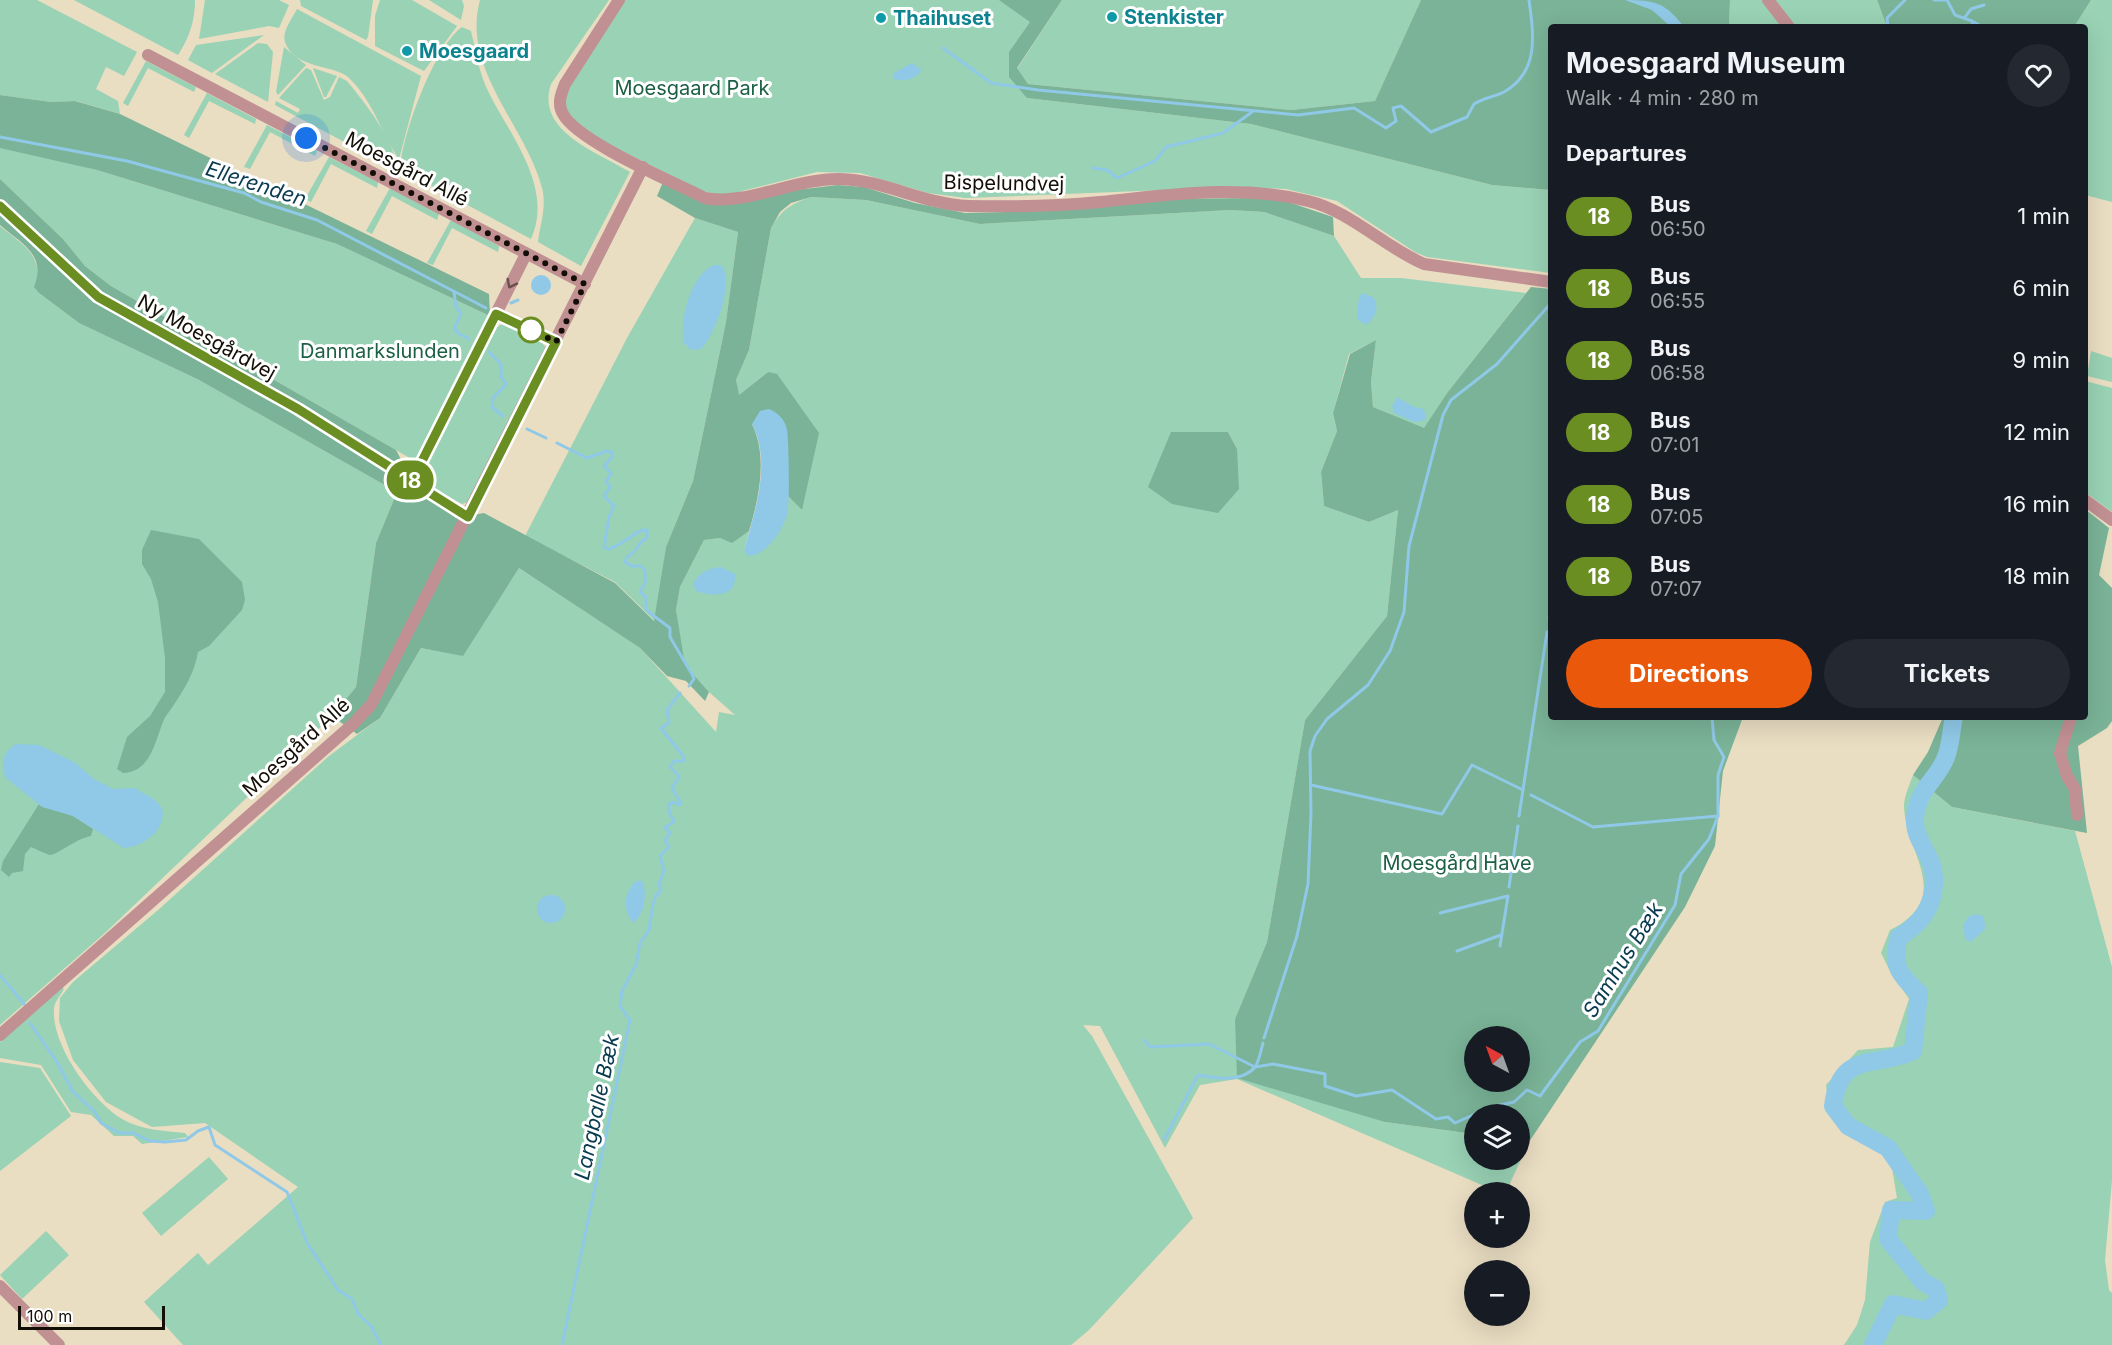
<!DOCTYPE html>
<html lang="en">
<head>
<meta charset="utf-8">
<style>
  :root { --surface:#171b24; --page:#242831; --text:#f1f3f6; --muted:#9ea1a6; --accent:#ea580c }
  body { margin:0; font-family:Inter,sans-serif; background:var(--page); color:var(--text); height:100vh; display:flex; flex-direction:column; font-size:22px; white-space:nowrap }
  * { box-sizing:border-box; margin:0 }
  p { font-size:20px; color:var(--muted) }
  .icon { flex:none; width:33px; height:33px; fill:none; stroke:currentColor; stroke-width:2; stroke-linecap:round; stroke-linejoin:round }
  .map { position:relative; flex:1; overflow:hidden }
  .drawer { position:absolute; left:1548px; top:24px; width:540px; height:696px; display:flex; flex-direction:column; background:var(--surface); border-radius:6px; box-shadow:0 6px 24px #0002 }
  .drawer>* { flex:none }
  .badge { padding:0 12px; border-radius:20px; font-size:21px; line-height:39px }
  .needle { width:39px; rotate:319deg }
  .controls { position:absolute; left:1464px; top:1026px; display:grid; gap:12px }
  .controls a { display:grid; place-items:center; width:66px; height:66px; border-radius:50%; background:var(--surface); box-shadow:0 6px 24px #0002; font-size:30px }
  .scale { position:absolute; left:18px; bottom:15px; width:147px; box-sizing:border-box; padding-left:6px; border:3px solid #130f06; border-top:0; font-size:16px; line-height:21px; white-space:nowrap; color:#130f06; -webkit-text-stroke:4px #fff; paint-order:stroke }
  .you { position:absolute; width:30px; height:30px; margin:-15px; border:4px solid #fff; border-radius:50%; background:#1a73e8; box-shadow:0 0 0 9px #1a73e833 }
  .map>.badge { position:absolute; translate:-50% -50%; box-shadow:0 0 0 3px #fff }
  h2 { padding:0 18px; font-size:22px; line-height:54px }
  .round { display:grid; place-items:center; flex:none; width:63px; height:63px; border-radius:32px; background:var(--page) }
  .overview { display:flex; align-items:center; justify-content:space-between; height:102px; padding:0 18px }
  h1 { font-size:28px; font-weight:700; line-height:45px }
  .action { display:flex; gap:12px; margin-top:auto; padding:12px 18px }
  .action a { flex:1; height:69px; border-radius:36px; background:var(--accent); color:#fff; font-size:24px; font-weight:700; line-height:69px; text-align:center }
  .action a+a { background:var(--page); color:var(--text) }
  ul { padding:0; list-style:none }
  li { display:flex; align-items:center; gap:18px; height:72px; padding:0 18px }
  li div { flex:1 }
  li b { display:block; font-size:22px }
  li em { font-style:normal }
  li .badge { min-width:66px; font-weight:700; text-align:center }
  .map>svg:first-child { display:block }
</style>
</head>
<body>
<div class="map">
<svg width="2112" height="1345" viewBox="0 0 2112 1345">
  <rect width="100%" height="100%" fill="#e9ddc2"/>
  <g fill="#99d2b5" fill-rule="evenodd">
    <polygon points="0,0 37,0 137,52 124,76 106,67 96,89 118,101 120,114 76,101 51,102 0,95"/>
    <path d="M74,0H195C195,21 189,38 178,55Z"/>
    <polygon points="205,0 279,0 289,5 279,28 269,26 199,39"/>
    <polygon points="300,0 373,0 368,37 366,40 301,6"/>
    <polygon points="380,0 412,0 457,26 424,71 375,46 375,16"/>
    <polygon points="429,0 462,0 464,6 461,20"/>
    <path d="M480,0H609L551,84C535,131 597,152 630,172L581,266L538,242C540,224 547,207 542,188C526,126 461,69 480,0Z"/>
    <polygon points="624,0 1045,0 1009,53 1027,98 1251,124 1492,185 1551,190 1551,273 1427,257 1415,252 1337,201 1286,189 1237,187 966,198 928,193 860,173 817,172 722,196 700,190 588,134 564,108 569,83"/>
    <polygon points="1062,0 1421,0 1375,101 1291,110 1028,84 1017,69"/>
    <polygon points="1730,0 1764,0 1784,27 1729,27"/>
    <polygon points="1775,0 1877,0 1887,27 1795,27"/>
    <polygon points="2091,0 2112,0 2112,202 2085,195 2085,27 2074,27"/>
    <path d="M297,9L421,76L399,159C381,133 373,100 348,77C335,65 294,69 285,42C282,31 292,19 297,9Z"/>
    <path d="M462,27L471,31C476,52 479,74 489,93C511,137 554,188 531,239L400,169C402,135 434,47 462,27Z"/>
    <polygon points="264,35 212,73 188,60 196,45"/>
    <polygon points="258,43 267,44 273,52 268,102 215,74"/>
    <polygon points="284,47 306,65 278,95 276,92"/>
    <polygon points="146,61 196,87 194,92 148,68 128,106 123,103"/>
    <path d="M306,68L311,70L324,100L330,97L339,77L347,81C361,98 401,147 395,169L275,105L276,101L298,113L300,109L279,98Z"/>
    <polygon points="313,68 337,76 326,97 324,97"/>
    <polygon points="207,93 256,119 255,124 209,101 189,138 184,135"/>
    <polygon points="267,125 317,151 315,156 270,132 250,169 244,167"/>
    <polygon points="6,147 97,170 337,244 490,316 415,461 111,286 85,266 63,239 0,179 0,148"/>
    <polygon points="329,157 378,182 377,188 331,164 311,202 305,199"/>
    <polygon points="390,188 439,214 437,220 392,196 372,234 366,231"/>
    <path d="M811,197L866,200L980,224L1230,210L1264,212L1334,236L1361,278H1401L1526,293L1447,393L1424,429L1373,407L1371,382L1376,340L1349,354L1333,413L1337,431L1321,472L1324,506L1369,522L1398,510L1387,616L1305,720L1267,942L1235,1019L1385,1122L1474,1134V1160H1520V1141L1529,1142L1506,1192H1498L1237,1079L1200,1085L1165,1148L1100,1026L1083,1025L1092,1036L1193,1218L1089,1330L1071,1345H183L144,1302L198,1253L208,1265L298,1187L205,1123L152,1127L106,1102L73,1060L59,1021L60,998L73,982L157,911L329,756L380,718L421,648L463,655L519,568L640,648L716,732L719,712L735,715L709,692L685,665L679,634L676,610L680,587L704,540L720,538L732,542L749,531L744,550L787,515V495L802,510L768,372L738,396L736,380L749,350L771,228C782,209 791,204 811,197ZM1171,432H1228L1237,449Z"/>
    <polygon points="695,218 738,232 726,322 693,481 666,547 655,621 615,582 525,536 627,338"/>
    <polygon points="451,220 499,246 498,252 452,228 433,265 427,263"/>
    <path d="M0,226C29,250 40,252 39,293L79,323L199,380L397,492L376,543L356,687L332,716L106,932L0,1025Z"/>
    <polygon points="502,324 542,343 546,348 468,502 462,504 433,488 421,474 494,329"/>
    <polygon points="2091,351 2112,358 2112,382 2087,376"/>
    <polygon points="2085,381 2112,388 2112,512 2085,492"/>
    <path d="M1913,775L1952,807L2075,831L2112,967V1180L2105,1260L2109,1290L2112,1293V1345H1844L1857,1325L1865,1300L1870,1242L1885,1202L1897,1198L1891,1162L1878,1151L1844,1130L1829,1114L1826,1085L1858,1050L1893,1047L1909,999L1891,973L1881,953L1890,930C1956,897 1905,853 1904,806C1904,796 1910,784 1913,775Z"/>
    <path d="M62,987L64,989C61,995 54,1002 54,1009C51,1045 92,1101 122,1119C141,1130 164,1131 185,1133L188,1137L142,1144L133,1136H114L91,1115L71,1112L41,1065L0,1058V1042Z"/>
    <polygon points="0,1062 40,1068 71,1116 0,1171"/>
    <polygon points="209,1157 228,1179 161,1236 142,1213"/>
    <polygon points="46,1231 69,1255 22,1299 0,1275"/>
  </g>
  <g fill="#7ab397" fill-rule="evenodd">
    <polygon points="999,0 1062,0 1017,68 1028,84 1291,110 1375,101 1421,0 1730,0 1729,27 1551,27 1551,190 1492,185 1251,124 1027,98 1009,77 1009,52 1030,22"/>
    <polygon points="1877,0 2091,0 2074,27 1887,27"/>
    <polygon points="0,95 51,102 75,101 120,114 489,294 490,316 337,244 97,170 0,148"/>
    <path d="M0,179L63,239L85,266L111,286L396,450L406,469L402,480L456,518L484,513L615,583L654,621L666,547L693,481L726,322L738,232L695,218L657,196L663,182L701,201L838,185L864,187L915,203L965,213L1047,211L1156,199L1256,198L1282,200L1333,217L1334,236L1264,212L1230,210L980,224L866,200L811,197L791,203L780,212L771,228L749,350L736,380L739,395L768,372L777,374L819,433L802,510L787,495V430L752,424C768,457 759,498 749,531L732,543L720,538L704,540L680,587L676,610L685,665L709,692L705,701L686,681L667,676L640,648L519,568L463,656L421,648L380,718L357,734L332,716L356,687L376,543L397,492L199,380L79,323L39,293L34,287C47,255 22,244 0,225Z"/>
    <path d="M1531,287L1551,289V717H1743L1723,771L1715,846L1685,907L1529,1142L1520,1141V1114H1474V1134L1385,1122L1237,1078L1235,1019L1267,942L1305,720L1387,616L1398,510L1369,522L1324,506L1321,472L1337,431L1333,413L1350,354L1376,340L1371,382L1373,407L1424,428L1447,393ZM1474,1036H1520V1082H1474Z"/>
    <polygon points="1171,432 1228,432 1237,449 1239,489 1218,513 1172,504 1148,487"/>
    <polygon points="2085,509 2109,528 2099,575 2112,588 2112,721 2107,728 2078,746 2087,833 1952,807 1913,775 1928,752 1943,717 2085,717"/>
    <path d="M151,530L199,539L242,582L245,600L242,610L209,646L198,652C194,674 185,688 173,706C170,711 165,716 163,722C155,741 151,772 123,773L117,769L127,737L150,716L165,692V658L158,602L151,579L142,564V550Z"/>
    <path d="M39,804L73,816L93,829L91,836C77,838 57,855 50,855C45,854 37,849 31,847L25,854L23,871L12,873L9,877L1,870L3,861Z"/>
  </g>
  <g fill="#90c9e7">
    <path d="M1625,0C1655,0 1666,3 1684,27H1671L1652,10Z"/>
    <path d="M912,63L922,70C915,79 905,82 894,79V73Z"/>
    <path d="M714,265H721C735,282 715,334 701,349L691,350L684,343C679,319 691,275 714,265Z"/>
    <circle cx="541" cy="285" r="10"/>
    <path d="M1362,293L1373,297C1380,308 1376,317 1366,325L1357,319C1358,311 1357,298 1362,293Z"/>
    <polygon points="1397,397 1414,407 1424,409 1426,420 1414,422 1394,413 1392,406"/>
    <path d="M769,409C778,413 785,419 787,430C789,441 790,504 787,515C783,530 765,557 748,556L744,550C755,511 772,463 752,424L760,411Z"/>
    <path d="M721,567L735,574C737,598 712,597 696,591L693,584C699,573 708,568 721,567Z"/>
    <path d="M16,744L39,745L74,762L94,779L113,789L134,788L154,799L162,808C167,829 144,847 124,848L73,816L42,807L5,777C2,761 2,753 16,744Z"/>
    <path d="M636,881H642C648,893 644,916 633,923C622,909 624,892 636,881Z"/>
    <circle cx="551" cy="909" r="14"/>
    <polygon points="1976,914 1983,916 1986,928 1971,942 1965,939 1963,925 1968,917"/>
  </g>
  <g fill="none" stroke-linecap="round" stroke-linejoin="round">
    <g stroke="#90c9e7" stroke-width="3">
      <polyline points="1934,0 1947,0 1955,15 1972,21 1973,27"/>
      <polyline points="1965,17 1971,9 1984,5"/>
      <polyline points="1972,21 1983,27"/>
      <polyline points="1888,27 1887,18 1905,0"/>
      <path d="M943,48L991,83L1038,90L1298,115L1354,108L1386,128L1396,121L1393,108L1401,106L1431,132L1467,117L1474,104C1483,98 1494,97 1504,92C1539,72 1534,36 1529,0"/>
      <polyline points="0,137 127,161 244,193 261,202 317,220 486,308"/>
      <polyline points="1093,168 1107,170 1117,178 1155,161 1166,147 1223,133 1252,112"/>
      <polyline points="454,292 456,307 461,313 455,327 456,332 469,339"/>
      <polyline points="511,303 518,300"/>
      <polyline points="489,352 501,364 501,377 506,384 493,398 492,407 503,416"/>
      <polyline points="527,429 546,438"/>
      <path d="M557,443L587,458L607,451L612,452V457L604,466L611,473L606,482L610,487L604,496L614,506L609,517L604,547L608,549C623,546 637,528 647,530V538C637,542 638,552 627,557L625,562L631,566H641L645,571V583L640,592L646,597V610L670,628V637L693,676L694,679L689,686"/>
      <polyline points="1549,619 1551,606"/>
      <polyline points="1311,785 1442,814 1472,765 1523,790"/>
      <polyline points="1531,795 1593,827 1718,816"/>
      <polyline points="1519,816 1547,632"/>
      <polyline points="1509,887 1518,826"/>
      <polyline points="1440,913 1508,896 1500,946"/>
      <polyline points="1457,951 1501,935"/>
      <polyline points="0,975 24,1004"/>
      <polyline points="30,1023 57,1062 73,1092 94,1111 101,1123 119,1133 133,1133 150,1141 165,1142 186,1140 198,1131 209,1127 215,1145 287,1192 307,1243 338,1290 352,1299 358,1314 371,1326 381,1345"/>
      <polyline points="1264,1038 1297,936 1308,884 1311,813 1310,751 1315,736 1327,719 1368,685 1390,651 1404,612 1409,546 1443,415 1451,400 1497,364 1551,303"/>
      <polyline points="1144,1040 1150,1047 1209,1044 1255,1067 1273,1064 1325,1074 1325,1086 1356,1096 1392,1090 1436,1119 1448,1117 1455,1123 1491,1107 1514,1102 1527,1090 1540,1096 1580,1042 1598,1031 1675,905 1681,874 1709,839 1718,816 1718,775 1724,757 1714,740 1712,717"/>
      <path d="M1164,1140L1198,1075C1214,1078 1242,1083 1255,1067C1259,1062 1261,1050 1263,1043"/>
      <polyline points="562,1345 630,1020 620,1006 622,991 636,965 640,943 649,930 653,904 656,895 661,891 659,884 664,871 660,856 669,847 665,840 670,833 665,827 674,822 669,812 669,804 674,802 678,805 681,803 672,789 679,776 670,767 674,761 684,761 683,756 661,728 669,723 667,710 680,693"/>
    </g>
    <path stroke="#90c9e7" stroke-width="18" d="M1873,1345L1893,1304L1926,1311L1939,1300L1936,1289L1923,1282L1888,1239L1891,1210L1926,1211L1920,1194L1888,1148L1848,1126L1833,1106C1840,1050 1874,1069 1913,1051L1919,993C1899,975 1891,965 1899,937C1924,922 1938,900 1933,869C1929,851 1913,837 1915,818C1918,787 1937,781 1946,757C1951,745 1951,730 1954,717"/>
    <g stroke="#c19093" stroke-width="12">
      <path d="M619,0L565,84C561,94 557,104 563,114C578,142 674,182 705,198C744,206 797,178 840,179C884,180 923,204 968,206C1012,207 1057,206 1100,202C1169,195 1240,184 1308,201C1350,211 1384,247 1424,264L1551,282"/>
      <polyline points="1768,0 1789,27"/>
      <polyline points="148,55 585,284"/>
      <polyline points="0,206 98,297 298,409 468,517"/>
      <polyline points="412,481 526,254"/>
      <polyline points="2085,500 2112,520"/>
      <polyline points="2071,717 2060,753 2067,776 2075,789 2077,815"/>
      <polyline points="0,1035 353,724 371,705 643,167"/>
      <polyline points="0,1286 59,1345"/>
    </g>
  </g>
  <defs><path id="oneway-chevron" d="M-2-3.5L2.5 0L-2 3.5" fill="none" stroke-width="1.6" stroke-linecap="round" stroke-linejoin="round" transform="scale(1.5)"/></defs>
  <use stroke="#6a504c" href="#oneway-chevron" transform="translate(511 284) rotate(117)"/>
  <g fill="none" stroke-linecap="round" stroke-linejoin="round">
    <g stroke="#fff" stroke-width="14">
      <polyline id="line" points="0,206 98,297 298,409 412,481 496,314 556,342 468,517 430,493"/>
    </g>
    <use href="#line" stroke="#6b8e23" stroke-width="9"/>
    <polyline stroke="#130f06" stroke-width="6" stroke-dasharray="0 10.8" points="306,138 585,284 556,342 531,330"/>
  </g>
  <g fill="#0f9aa8" stroke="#fff" stroke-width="2">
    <circle cx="1112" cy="17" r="6"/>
    <circle cx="881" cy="18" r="6"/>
    <circle cx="407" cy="51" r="6"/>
  </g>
  <circle fill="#fff" stroke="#6b8e23" stroke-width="3" cx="531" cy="330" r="12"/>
  <g text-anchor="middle" stroke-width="6" stroke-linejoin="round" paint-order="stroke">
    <g font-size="20" font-weight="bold" fill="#0d838f" stroke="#fff" text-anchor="start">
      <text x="1124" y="24">Stenkister</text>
      <text x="893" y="25">Thaihuset</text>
      <text x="419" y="58">Moesgaard</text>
    </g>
    <g font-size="20" fill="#1b5f44" stroke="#fff">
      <text x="692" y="95">Moesgaard Park</text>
      <text x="380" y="358">Danmarkslunden</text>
      <text x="1457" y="870">Moesgård Have</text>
    </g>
    <g font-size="20" fill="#130f06" stroke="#fff">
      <text transform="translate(407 169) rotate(28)" y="7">Moesgård Allé</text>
      <text transform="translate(1004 183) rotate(1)" y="7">Bispelundvej</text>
      <text transform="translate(207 337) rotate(29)" y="7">Ny Moesgårdvej</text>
      <text transform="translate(296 747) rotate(-42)" y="7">Moesgård Allé</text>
    </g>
    <g font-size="21" font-style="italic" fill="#093b50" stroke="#fff">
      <text transform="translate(256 184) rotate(18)" y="7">Ellerenden</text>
      <text transform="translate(1623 960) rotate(-58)" y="7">Samhus Bæk</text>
      <text transform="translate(597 1107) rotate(-78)" y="7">Langballe Bæk</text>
    </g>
  </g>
</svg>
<div class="controls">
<a><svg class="needle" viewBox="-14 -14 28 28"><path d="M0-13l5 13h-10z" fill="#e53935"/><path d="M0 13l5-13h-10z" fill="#9ea1a6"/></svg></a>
<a><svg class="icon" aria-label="layers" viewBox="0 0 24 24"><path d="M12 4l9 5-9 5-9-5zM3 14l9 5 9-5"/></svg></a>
<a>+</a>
<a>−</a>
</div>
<div class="scale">100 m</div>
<div class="you" style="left:306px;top:138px"></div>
<b class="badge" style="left:410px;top:480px;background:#6b8e23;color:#fff">18</b>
<section class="drawer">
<div class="overview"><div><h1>Moesgaard Museum</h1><p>Walk · 4 min · 280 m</p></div><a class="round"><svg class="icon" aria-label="heart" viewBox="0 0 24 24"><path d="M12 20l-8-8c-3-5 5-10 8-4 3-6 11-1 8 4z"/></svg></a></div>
<h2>Departures</h2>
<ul>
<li><span class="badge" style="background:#6b8e23;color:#fff">18</span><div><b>Bus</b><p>06:50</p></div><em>1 min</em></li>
<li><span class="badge" style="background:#6b8e23;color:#fff">18</span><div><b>Bus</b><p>06:55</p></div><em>6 min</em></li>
<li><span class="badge" style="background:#6b8e23;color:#fff">18</span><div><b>Bus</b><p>06:58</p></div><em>9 min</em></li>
<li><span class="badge" style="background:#6b8e23;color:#fff">18</span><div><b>Bus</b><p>07:01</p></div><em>12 min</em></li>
<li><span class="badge" style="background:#6b8e23;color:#fff">18</span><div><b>Bus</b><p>07:05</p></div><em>16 min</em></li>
<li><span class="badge" style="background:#6b8e23;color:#fff">18</span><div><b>Bus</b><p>07:07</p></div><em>18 min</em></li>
</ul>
<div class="action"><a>Directions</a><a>Tickets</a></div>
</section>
</div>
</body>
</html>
